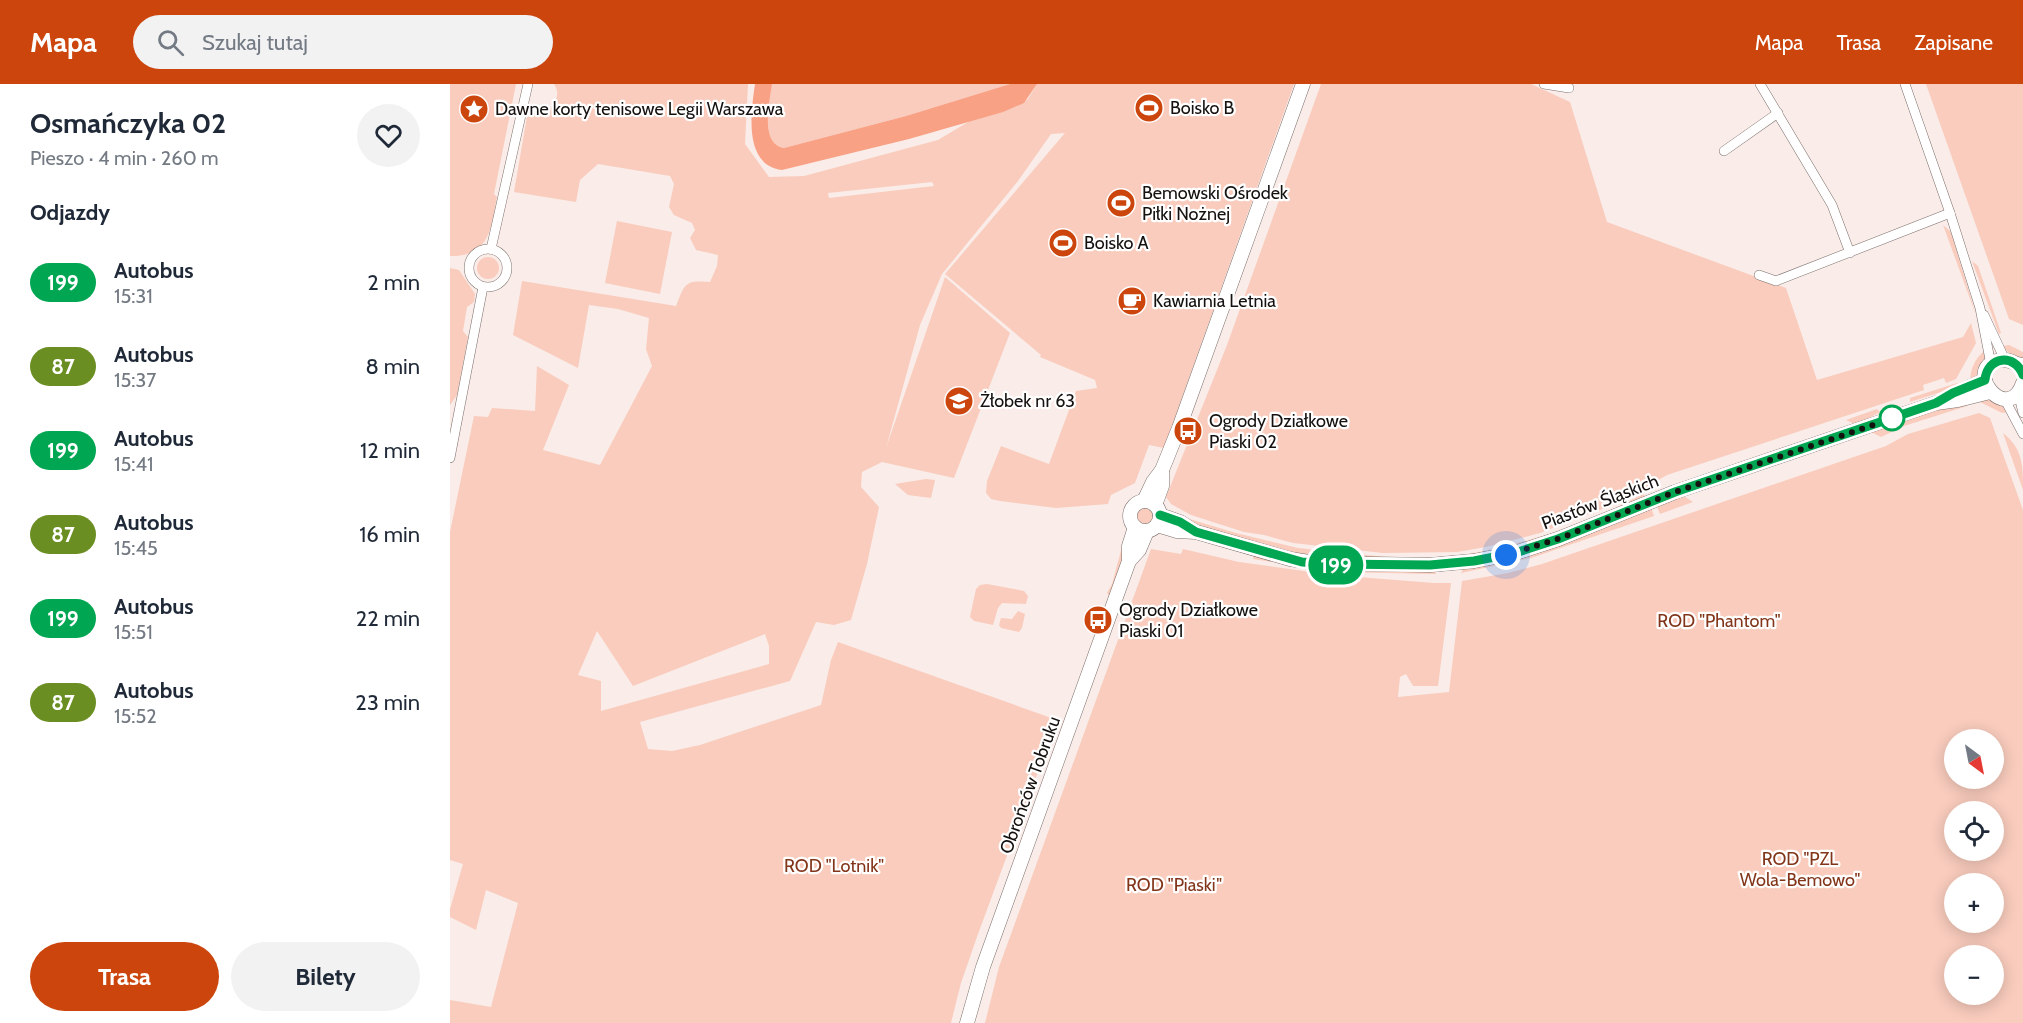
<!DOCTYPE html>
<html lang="pl">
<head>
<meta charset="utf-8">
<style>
  :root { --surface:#fff; --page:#f2f2f3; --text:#1f2937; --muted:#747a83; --accent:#cb450c }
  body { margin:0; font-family:Cabin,sans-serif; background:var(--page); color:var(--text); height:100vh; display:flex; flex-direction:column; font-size:22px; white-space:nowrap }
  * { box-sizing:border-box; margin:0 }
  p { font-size:20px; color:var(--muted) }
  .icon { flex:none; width:33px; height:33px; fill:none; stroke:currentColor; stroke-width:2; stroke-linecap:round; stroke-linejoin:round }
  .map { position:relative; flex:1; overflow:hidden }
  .drawer { display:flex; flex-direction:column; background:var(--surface); width:450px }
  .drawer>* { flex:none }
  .badge { padding:0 12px; border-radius:20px; font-size:21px; line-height:39px }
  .needle { width:39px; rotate:148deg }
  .controls { position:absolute; left:1494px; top:645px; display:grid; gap:12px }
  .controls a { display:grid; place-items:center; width:60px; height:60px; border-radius:50%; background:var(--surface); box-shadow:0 3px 15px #0003; font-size:30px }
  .you { position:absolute; width:30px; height:30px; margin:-15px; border:4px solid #fff; border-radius:50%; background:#1a73e8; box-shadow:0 0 0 9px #1a73e833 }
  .map>.badge { position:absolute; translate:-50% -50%; box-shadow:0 0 0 3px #fff }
  h2 { padding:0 30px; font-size:22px; line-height:54px }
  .round { display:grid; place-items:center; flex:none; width:63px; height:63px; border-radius:32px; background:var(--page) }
  .headline { display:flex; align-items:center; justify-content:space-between; height:102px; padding:0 30px }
  h1 { font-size:28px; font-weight:800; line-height:45px }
  .primary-button { display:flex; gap:12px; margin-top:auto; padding:12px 30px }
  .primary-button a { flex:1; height:69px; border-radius:36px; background:var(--accent); color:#fff; font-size:24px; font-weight:800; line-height:69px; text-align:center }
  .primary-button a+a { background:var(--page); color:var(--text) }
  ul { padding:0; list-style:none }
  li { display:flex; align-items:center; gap:18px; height:84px; padding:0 30px }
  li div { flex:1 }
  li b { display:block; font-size:22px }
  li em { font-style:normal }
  li .badge { min-width:66px; font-weight:700; text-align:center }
  header { display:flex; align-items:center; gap:36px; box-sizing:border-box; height:84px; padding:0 30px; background:var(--accent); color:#fff }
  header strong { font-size:28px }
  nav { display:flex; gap:33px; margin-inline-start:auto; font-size:21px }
  .search { width:420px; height:54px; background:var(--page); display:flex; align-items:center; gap:15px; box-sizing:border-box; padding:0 21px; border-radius:33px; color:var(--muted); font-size:22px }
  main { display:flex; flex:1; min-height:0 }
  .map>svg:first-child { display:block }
</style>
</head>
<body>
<header>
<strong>Mapa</strong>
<div class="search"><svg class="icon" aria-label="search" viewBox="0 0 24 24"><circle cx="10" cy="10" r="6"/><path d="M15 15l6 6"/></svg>Szukaj tutaj</div>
<nav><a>Mapa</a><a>Trasa</a><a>Zapisane</a></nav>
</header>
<main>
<section class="drawer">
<div class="headline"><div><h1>Osmańczyka 02</h1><p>Pieszo · 4 min · 260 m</p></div><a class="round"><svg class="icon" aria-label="heart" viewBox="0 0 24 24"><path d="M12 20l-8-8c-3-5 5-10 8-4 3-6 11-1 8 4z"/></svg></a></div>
<h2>Odjazdy</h2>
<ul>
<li><span class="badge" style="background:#00a651;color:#fff">199</span><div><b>Autobus</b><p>15:31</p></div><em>2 min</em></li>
<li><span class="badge" style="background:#6b8e23;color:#fff">87</span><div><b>Autobus</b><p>15:37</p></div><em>8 min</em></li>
<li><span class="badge" style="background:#00a651;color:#fff">199</span><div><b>Autobus</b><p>15:41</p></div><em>12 min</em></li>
<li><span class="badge" style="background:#6b8e23;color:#fff">87</span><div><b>Autobus</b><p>15:45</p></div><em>16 min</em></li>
<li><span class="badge" style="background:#00a651;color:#fff">199</span><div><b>Autobus</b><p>15:51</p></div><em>22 min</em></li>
<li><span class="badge" style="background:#6b8e23;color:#fff">87</span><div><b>Autobus</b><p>15:52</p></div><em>23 min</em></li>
</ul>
<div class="primary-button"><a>Trasa</a><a>Bilety</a></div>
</section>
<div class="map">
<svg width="1573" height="939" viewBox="0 0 1573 939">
  <rect width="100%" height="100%" fill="#faece8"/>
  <g fill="#f9ccbd" fill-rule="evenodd">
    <path d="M0,0H66L44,110L47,113C41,144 40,173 0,172Z"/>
    <path d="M104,0H298L295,60L319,93L354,92L488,56L523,35L567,22L578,15L587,0H844L714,364L699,361L685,399L661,411L658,420L606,424L550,417L541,415L536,409L537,397L551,362L599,380L626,307L647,304L645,296L590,273L591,271L495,190L615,49L601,50L568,97L492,190L470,241L436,364L495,193L560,249L504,394L432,378L412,388L411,403L429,423L417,480L401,536L384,541L366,538L340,597L190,638L198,665L222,667L250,661L371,621L381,576L388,558L607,636L528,850L511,899L501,939H0V916L41,923L68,819L36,806L26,846L0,833V825L13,780L0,776V448L24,332L38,333L42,324L85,327L87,282L119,301L93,366L150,381L202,282L196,265L199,234L168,225L139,221L128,284L63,251L72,197L226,222C235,199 235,196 260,198L267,182L268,171L246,166L240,154L245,146L242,139L224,131L219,123L224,100L220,92L148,80L130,96L126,118L64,108L79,21L101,24C107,16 110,9 104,0ZM482,98L484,102L379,114L378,109ZM147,547L183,602L315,550L319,562V580L151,627V597L128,591Z"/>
    <path d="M322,0H560L456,32L334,64C309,60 320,17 322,0Z"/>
    <polygon points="871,0 1081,0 1120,18 1157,138 1336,204 1367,296 1513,253 1521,239 1526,259 1506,295 1496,299 1494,294 1473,301 1474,306 1217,391 1168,419 1090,449 1036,463 1007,468 933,469 843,459 814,451 794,448 741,431 721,420 716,413 777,261"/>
    <polygon points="1476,0 1573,0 1573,241 1559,235"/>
    <polygon points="167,137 222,148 210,210 155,199"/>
    <polygon points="1493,141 1501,148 1526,231"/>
    <circle cx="38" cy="184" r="11"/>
    <polygon points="1522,177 1528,182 1551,249 1549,250"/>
    <polygon points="0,184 9,186 25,210 24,218 17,223 13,247 18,253 7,311 0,321"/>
    <polygon points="1559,261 1573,268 1573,276 1561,271 1552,262"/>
    <path d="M1536,267C1537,278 1530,291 1521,298C1518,288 1527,270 1536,267Z"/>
    <polygon points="1507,299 1510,302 1460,318 1460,314"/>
    <polygon points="1539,315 1554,322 1558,328 1552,329 1528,317"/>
    <polygon points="1516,318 1517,322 1454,342 1431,353 1419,347 1467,331"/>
    <polygon points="1427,325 1430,328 1406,341 1396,336"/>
    <path d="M1529,329L1540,334L1573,426V939H535L549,883L701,465L731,470L733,465L789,478L882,491L984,499H1001L988,602H963L956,590L950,593L948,613L999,608L1012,497L1058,489L1092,480L1436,362L1458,350ZM1504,656H1544V694H1504ZM1504,728H1544V766H1504ZM1504,800H1544V838H1504ZM1504,872H1544V910H1504Z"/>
    <path d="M1553,349C1573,365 1573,382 1573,406Z"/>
    <polygon points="476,395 485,396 481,414 458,411 445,400"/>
    <path d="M1193,410L1196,413C1137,439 1080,462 1015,472L1013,471C1077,460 1137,440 1193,410Z"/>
    <polygon points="1232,411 1243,418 1210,430 1206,420"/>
    <polygon points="1201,423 1204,432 1081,474 1011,489 1014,484"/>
    <circle cx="695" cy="432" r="8"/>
    <polygon points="736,434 786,449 848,464 935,473 985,474 852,472 773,450 734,435"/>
    <polygon points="672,463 675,465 661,514 657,509 662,500"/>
    <polygon points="804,470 985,486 986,490 888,488 803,475"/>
    <polygon points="537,500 574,507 578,512 576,520 552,519 548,524 543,541 524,537 520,533 526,505 530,501"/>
    <polygon points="568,527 575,530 572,544 569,548 551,544 549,541 551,534 562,535"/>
  </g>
  <path fill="#f9a185" d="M305,0H322C320,17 309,60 334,64L456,32L560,0H587L574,19L553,28L459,55L332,86C293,81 301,28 305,0Z"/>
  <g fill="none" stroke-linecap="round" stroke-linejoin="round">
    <g stroke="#7c706c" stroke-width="10">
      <g id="street">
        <polyline points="1094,0 1119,4"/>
        <polyline points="1310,0 1382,121 1400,169"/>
        <polyline points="1455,0 1500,129 1530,224 1541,281"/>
        <polyline points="1274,67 1328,29"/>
        <circle cx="38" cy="184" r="19"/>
        <polyline points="41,165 78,0"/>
        <polyline points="1309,191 1326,197 1500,129"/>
        <polyline points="1534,231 1555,276"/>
        <polyline points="1568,308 1573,329"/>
        <polyline points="1554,314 1573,350"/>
        <polyline points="0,374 33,203"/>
      </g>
    </g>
    <g stroke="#7c706c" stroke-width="15">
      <g id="secondary">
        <path d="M1573,281C1565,281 1559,274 1550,276C1510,284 1558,343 1573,299"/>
        <polyline points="1501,311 1535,296"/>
        <polyline points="694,417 703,398 712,386 729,344 853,0"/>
        <circle cx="695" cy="432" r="15"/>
        <polyline points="705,421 712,402 712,386"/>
        <polyline points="710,431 730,438 744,447"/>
        <polyline points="707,441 727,447 746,448 840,475 865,479 980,481 1024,477 1065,469 1108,455 1225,408 1486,319 1508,316 1540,308"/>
        <polyline points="679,477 689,466 697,447"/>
        <polyline points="517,939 533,883 679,477 679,462 685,443"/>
      </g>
    </g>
    <use href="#street" stroke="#fff" stroke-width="9"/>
    <use href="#secondary" stroke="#fff" stroke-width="14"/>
  </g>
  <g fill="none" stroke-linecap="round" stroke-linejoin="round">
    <g stroke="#fff" stroke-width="14">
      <path id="line" d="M710,431L730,438L746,448L852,478L882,480L980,481L1024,477L1065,469L1108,455L1225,408L1486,319L1503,309L1535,296C1537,272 1565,269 1573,291"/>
    </g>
    <use href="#line" stroke="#00a651" stroke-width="9"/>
    <polyline stroke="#15110f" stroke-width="6" stroke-dasharray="0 10.8" points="1056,471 1108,455 1225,408 1444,334 1442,334"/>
  </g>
  <defs>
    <g id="stadium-disc" transform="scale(1.5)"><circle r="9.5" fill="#cb450c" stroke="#fff"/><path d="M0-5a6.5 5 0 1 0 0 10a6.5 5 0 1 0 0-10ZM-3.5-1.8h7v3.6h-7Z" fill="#fff"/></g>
    <g id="sight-disc" transform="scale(1.5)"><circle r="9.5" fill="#cb450c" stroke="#fff"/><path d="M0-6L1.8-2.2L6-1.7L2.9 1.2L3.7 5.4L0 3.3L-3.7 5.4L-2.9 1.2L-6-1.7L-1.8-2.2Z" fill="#fff"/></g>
    <g id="cafe-disc" transform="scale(1.5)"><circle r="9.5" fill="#cb450c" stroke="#fff"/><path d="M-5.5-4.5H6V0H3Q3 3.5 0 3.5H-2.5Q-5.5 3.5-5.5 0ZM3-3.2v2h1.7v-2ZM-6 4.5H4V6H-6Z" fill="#fff"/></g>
    <g id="school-disc" transform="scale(1.5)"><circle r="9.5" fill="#cb450c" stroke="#fff"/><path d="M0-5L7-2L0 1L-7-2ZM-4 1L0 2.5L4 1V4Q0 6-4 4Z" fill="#fff"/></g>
    <g id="bus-disc" transform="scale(1.5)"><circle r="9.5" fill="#cb450c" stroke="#fff"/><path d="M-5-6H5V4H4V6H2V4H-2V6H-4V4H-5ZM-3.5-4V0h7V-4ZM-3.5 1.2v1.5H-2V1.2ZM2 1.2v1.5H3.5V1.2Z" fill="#fff"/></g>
  </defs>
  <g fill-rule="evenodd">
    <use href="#stadium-disc" x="699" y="24"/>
    <use href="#sight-disc" x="24" y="25"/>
    <use href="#stadium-disc" x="671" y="119"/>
    <use href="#stadium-disc" x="613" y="159"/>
    <use href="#cafe-disc" x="682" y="217"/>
    <use href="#school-disc" x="509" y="317"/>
    <use href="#bus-disc" x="738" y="347"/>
    <use href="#bus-disc" x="648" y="536"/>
  </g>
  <circle fill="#fff" stroke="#00a651" stroke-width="3" cx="1442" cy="334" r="12"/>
  <g text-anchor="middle" stroke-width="4.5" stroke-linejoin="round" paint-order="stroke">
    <g font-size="18" fill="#15110f" stroke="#fff" text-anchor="start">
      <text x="720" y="30">Boisko B</text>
      <text x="45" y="31">Dawne korty tenisowe Legii Warszawa</text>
      <text x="692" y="115">Bemowski Ośrodek<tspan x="692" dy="21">Piłki Nożnej</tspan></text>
      <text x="634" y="165">Boisko A</text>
      <text x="703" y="223">Kawiarnia Letnia</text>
      <text x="530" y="323">Żłobek nr 63</text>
      <text x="759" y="343">Ogrody Działkowe<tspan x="759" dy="21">Piaski 02</tspan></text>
      <text x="669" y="532">Ogrody Działkowe<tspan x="669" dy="21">Piaski 01</tspan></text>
    </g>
    <g font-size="18" fill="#15110f" stroke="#fff">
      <text transform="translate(1150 418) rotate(-21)" y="6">Piastów Śląskich</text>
      <text transform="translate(580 701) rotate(-70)" y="6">Obrońców Tobruku</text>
    </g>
    <g font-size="18" fill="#83351a" stroke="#fff">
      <text x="1269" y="543">ROD "Phantom"</text>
      <text x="1350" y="781">ROD "PZL<tspan x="1350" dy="21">Wola-Bemowo"</tspan></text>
      <text x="384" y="788">ROD "Lotnik"</text>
      <text x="724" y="807">ROD "Piaski"</text>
    </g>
  </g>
</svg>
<div class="controls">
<a><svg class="needle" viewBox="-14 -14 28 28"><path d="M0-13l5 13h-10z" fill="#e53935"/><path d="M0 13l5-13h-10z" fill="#747a83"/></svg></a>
<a><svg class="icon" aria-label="locate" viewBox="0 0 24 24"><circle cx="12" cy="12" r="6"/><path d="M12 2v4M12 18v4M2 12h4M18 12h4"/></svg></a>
<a>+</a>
<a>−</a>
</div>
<div class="you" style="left:1056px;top:471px"></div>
<b class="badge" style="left:886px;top:481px;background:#00a651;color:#fff">199</b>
</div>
</main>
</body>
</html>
